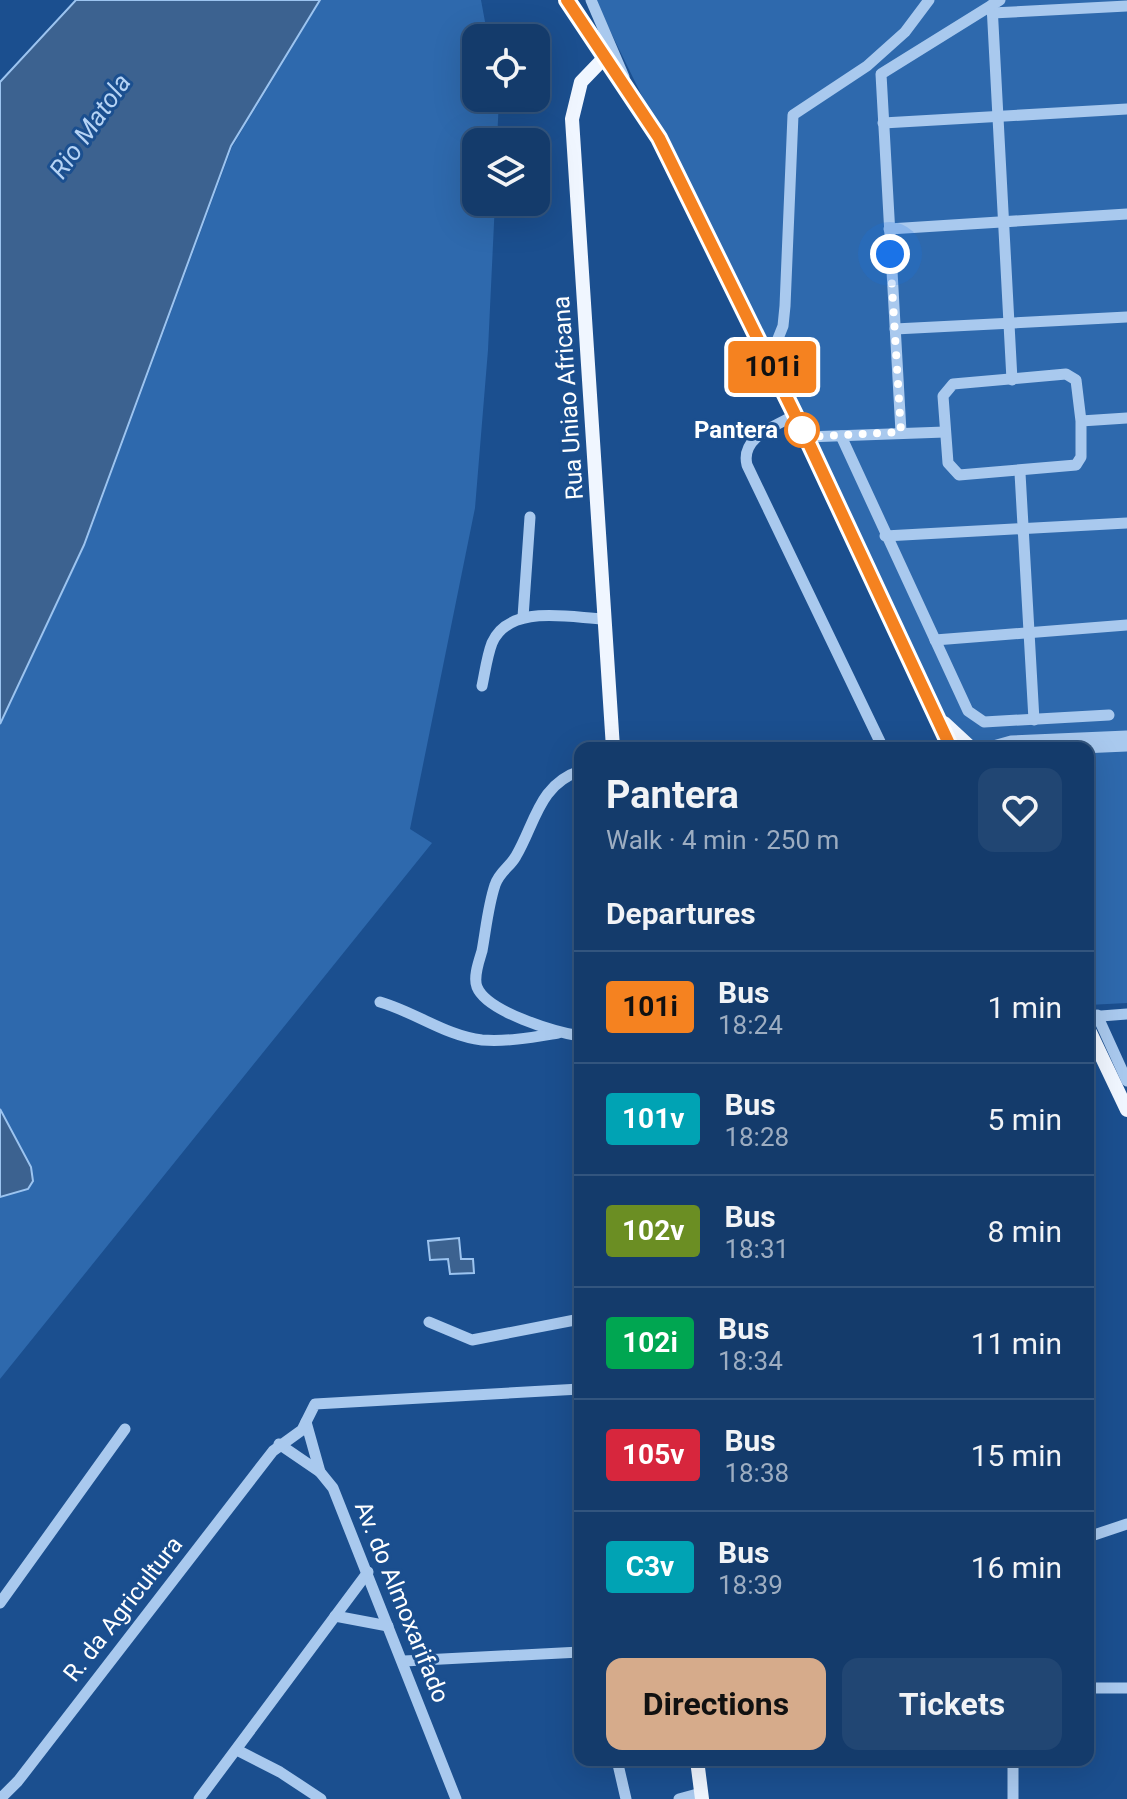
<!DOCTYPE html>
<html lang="en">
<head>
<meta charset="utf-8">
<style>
  :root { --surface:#143b6b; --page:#214673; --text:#f1f3f6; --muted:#9dadc1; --line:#33557e; --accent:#d6ab8b }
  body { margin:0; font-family:Roboto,sans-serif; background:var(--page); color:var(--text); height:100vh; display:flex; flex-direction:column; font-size:30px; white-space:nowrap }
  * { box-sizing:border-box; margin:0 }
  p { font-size:26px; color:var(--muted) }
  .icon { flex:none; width:44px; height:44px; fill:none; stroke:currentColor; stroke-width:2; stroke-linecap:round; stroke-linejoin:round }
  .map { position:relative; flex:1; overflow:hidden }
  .sheet { position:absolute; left:574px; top:742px; width:520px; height:1024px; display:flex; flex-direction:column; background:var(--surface); border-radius:16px; box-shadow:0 8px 32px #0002,0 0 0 2px var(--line) }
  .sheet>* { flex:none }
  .badge { padding:0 16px; border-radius:6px; font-size:28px; line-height:52px }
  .controls { position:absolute; left:462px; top:24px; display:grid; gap:16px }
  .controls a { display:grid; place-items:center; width:88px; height:88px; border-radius:16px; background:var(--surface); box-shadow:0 8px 32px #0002,0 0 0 2px var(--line); font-size:40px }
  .you { position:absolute; width:40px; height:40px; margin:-20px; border:6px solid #fff; border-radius:50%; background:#1a73e8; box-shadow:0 0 0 12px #1a73e833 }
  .map>.badge { position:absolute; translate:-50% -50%; box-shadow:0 0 0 4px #fff }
  h2 { padding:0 32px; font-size:30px; line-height:72px }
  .round { display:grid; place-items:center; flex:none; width:84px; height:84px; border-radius:16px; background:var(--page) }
  .headline { display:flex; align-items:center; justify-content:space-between; height:136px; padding:0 32px }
  h1 { font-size:38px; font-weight:700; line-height:60px }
  .action { display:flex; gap:16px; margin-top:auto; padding:16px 32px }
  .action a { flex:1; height:92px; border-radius:16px; background:var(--accent); color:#111; font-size:32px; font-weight:700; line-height:92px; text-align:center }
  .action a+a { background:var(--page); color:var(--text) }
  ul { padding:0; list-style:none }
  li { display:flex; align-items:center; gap:24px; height:112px; padding:0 32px; border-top:2px solid var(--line) }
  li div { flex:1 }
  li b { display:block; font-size:30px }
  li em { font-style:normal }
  li .badge { min-width:88px; font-weight:700; text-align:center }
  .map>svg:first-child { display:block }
</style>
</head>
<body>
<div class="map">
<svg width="1127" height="1799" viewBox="0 0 1127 1799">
  <rect width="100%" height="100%" fill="#1b4f8f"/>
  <g fill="#2e69ad">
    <polygon points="321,0 481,0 488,38 476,38 476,98 499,98 497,142 476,142 476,202 495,202 488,350 475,508 410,829 432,843 0,1379 0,725 85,545 232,147"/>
    <polygon points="595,0 1127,0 1127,1003 1088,1005 1088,748 961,748"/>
  </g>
  <g fill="#3c6290" stroke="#9cc4f0" stroke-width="2">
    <polygon points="76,0 320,0 231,146 84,545 0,724 0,82"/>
    <polygon points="0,1109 31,1167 33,1181 28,1189 0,1197"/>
    <polygon points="459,1238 461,1259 473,1259 474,1273 450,1274 448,1259 430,1260 428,1241"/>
  </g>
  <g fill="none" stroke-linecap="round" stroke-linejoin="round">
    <g stroke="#a9c9ee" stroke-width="11">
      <polyline points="591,0 624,77"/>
      <polyline points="992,5 1012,380"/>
      <polyline points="992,13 1127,6"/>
      <polyline points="883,123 1127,109"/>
      <polyline points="889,229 1127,214"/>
      <polyline points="895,329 1127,317"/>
      <polyline points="769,361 783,326 785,306 793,115 867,66 905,32 929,0"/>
      <path d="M795,415C776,426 740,437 747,465L883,748"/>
      <polyline points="1081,421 1081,457 1076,465 959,475 948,463 943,396 953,384 1066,374 1076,380 1081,421 1127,418"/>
      <polyline points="901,432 881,74 1000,0"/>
      <polyline points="841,436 968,711 984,722 1109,715"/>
      <polyline points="806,437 945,432"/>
      <polyline points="1020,473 1034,720"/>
      <polyline points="885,536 1127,523"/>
      <polyline points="523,617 530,517"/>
      <polyline points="935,640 1127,625"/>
      <path d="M482,686C485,672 487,656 492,643C509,603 571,618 604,619"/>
      <polyline points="986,748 1011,741 1127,736"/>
      <polyline points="1081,748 1127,746"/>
      <path d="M580,771C539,784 535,824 516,856C510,867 499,872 495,885C488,906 486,929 482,951C479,961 473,977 477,987C487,1012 555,1032 580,1036"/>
      <path d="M380,1002C415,1012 446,1036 482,1040C508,1042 534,1037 558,1033"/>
      <polyline points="1097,1015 1127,1081"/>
      <polyline points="1088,1017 1127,1014"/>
      <polyline points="429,1322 472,1340 580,1319"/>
      <polyline points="306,1422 320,1472"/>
      <polyline points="279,1444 320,1472 333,1488 456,1799"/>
      <polyline points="1088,1537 1127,1524"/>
      <polyline points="0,1603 125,1429"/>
      <polyline points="335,1616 388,1626"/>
      <polyline points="404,1661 580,1652"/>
      <polyline points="1088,1688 1127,1688"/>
      <polyline points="237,1750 280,1772 321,1799"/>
      <polyline points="617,1760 626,1799"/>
      <polyline points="1013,1760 1013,1799"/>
      <polyline points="0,1799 18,1781 273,1451 302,1430 315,1404 580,1389"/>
      <polyline points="199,1799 368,1572"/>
      <polyline points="679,1799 701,1793"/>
    </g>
    <g stroke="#f0f6ff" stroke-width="14">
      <polyline points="567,0 659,138 806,437 951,748"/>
      <polyline points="606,56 581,82 572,119 613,748"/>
      <polyline points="944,723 971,748"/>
      <polyline points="1088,1028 1127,1110"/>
      <polyline points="697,1760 702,1799"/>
    </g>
  </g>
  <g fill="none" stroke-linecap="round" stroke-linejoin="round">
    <g stroke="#fff" stroke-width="18">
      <polyline id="line" points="567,0 659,138 806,437 951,748"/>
    </g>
    <use href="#line" stroke="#f58220" stroke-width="12"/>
    <polyline stroke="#fff" stroke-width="8" stroke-dasharray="0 14.4" points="802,430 800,427 806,437 901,432 890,254"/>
  </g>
  <circle fill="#fff" stroke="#f58220" stroke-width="4" cx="802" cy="430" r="16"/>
  <g text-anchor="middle" stroke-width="6" stroke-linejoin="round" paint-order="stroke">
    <g font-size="24" fill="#fff" stroke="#1b4f8f">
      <text transform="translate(568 398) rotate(-94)" y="8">Rua Uniao Africana</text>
      <text transform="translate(402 1602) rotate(68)" y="8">Av. do Almoxarifado</text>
      <text transform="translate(123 1609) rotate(-52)" y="8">R. da Agricultura</text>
    </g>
    <g font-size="24" font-weight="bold" fill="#fff" stroke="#1b4f8f" text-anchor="end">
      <text x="778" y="438">Pantera</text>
    </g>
    <g font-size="26" font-style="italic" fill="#b5d3f5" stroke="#1b4f8f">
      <text transform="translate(90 126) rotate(-55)" y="9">Rio Matola</text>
    </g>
  </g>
</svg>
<div class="controls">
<a><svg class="icon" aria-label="locate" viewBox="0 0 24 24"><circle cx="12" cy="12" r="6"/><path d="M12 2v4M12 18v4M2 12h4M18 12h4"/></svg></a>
<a><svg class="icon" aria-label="layers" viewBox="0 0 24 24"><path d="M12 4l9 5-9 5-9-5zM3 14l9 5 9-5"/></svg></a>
</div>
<div class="you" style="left:890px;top:254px"></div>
<b class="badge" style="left:772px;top:367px;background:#f58220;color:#111">101i</b>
<section class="sheet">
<div class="headline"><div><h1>Pantera</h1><p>Walk · 4 min · 250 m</p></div><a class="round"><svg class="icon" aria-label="heart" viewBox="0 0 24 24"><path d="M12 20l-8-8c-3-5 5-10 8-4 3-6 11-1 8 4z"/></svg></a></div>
<h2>Departures</h2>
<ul>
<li><span class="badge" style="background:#f58220;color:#111">101i</span><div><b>Bus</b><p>18:24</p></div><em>1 min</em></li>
<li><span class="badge" style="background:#00a3b4;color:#fff">101v</span><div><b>Bus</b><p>18:28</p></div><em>5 min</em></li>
<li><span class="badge" style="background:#6b8e23;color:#fff">102v</span><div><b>Bus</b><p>18:31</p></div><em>8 min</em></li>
<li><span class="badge" style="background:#00a651;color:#fff">102i</span><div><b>Bus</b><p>18:34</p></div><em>11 min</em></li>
<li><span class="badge" style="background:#d7263d;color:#fff">105v</span><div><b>Bus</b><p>18:38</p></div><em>15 min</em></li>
<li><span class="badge" style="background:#00a3b4;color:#fff">C3v</span><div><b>Bus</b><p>18:39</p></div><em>16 min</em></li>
</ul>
<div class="action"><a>Directions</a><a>Tickets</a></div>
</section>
</div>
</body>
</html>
